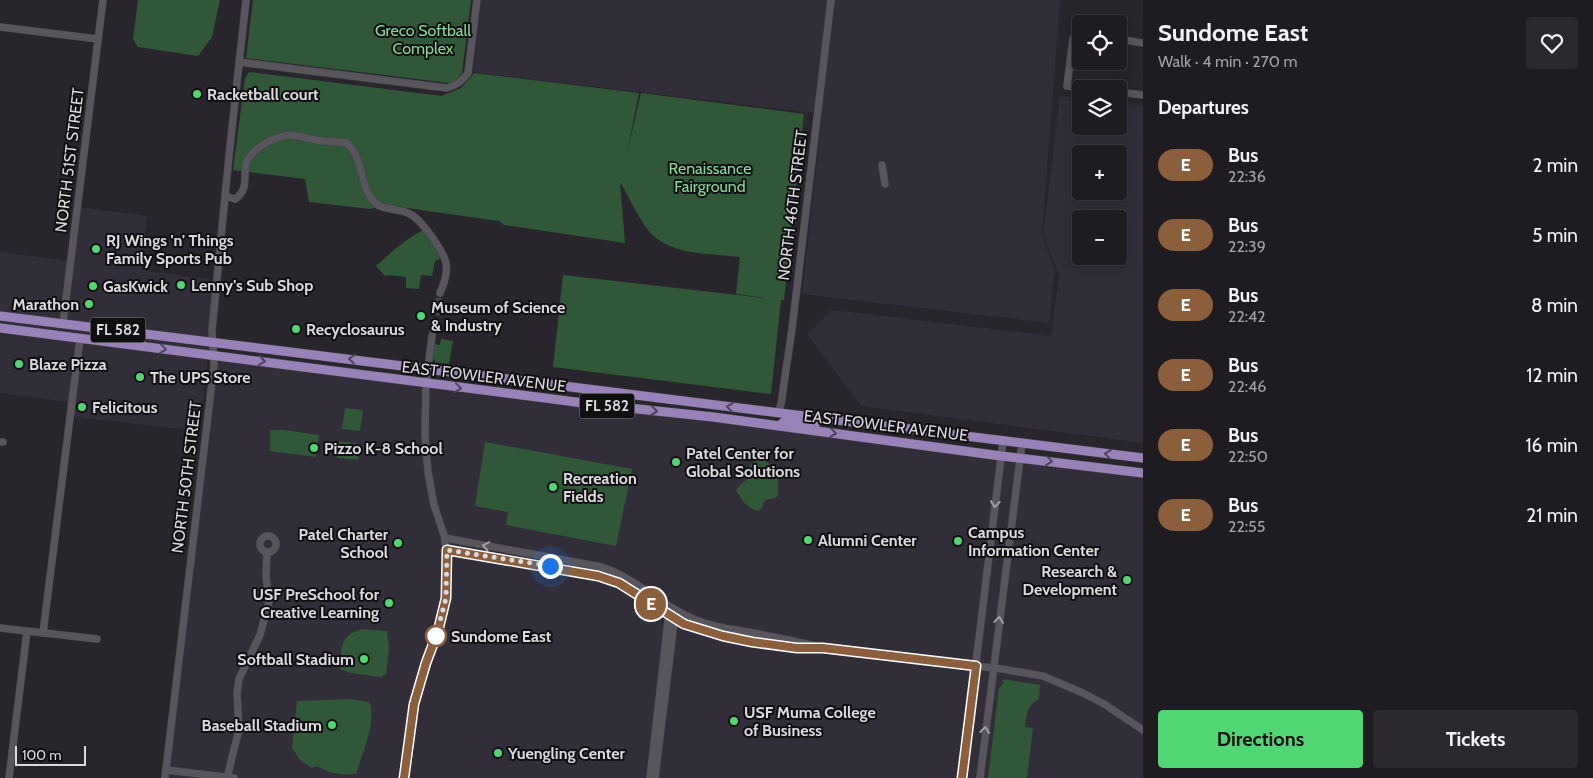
<!DOCTYPE html>
<html lang="en">
<head>
<meta charset="utf-8">
<style>
  :root { --surface:#1e1c21; --page:#2b292e; --text:#f1f3f6; --muted:#a1a1a5; --line:#3c3a3f; --accent:#51d674 }
  body { margin:0; font-family:Cabin,sans-serif; background:var(--page); color:var(--text); height:100vh; display:flex; flex-direction:column; font-size:19px; white-space:nowrap }
  * { box-sizing:border-box; margin:0 }
  p { font-size:16px; color:var(--muted) }
  .icon { flex:none; width:28px; height:28px; fill:none; stroke:currentColor; stroke-width:2; stroke-linecap:round; stroke-linejoin:round }
  .map { position:relative; flex:1; overflow:hidden }
  .drawer { display:flex; flex-direction:column; background:var(--surface); width:450px }
  .drawer>* { flex:none }
  .badge { padding:0 10px; border-radius:16px; font-size:18px; line-height:32px }
  .fabs { position:absolute; left:1072px; top:15px; display:grid; gap:10px }
  .fabs a { display:grid; place-items:center; width:55px; height:55px; border-radius:5px; background:var(--surface); box-shadow:0 2px 12px #0003,0 0 0 1px var(--line); font-size:25px }
  .scale { position:absolute; left:15px; bottom:12px; width:71px; box-sizing:border-box; padding-left:5px; border:2px solid #dbd9de; border-top:0; font-size:14px; line-height:18px; white-space:nowrap; color:#dbd9de; -webkit-text-stroke:4px #100f12; paint-order:stroke }
  .you { position:absolute; width:25px; height:25px; margin:-12px; border:4px solid #fff; border-radius:50%; background:#1a73e8; box-shadow:0 0 0 8px #1a73e833 }
  .map>.badge { position:absolute; translate:-50% -50%; box-shadow:0 0 0 2px #fff }
  h2 { padding:0 15px; font-size:19px; line-height:45px }
  .round { display:grid; place-items:center; flex:none; width:52px; height:52px; border-radius:5px; background:var(--page) }
  .head { display:flex; align-items:center; justify-content:space-between; height:85px; padding:0 15px }
  h1 { font-size:24px; font-weight:700; line-height:38px }
  .cta { display:flex; gap:10px; margin-top:auto; padding:10px 15px }
  .cta a { flex:1; height:58px; border-radius:5px; background:var(--accent); color:#111; font-size:20px; font-weight:700; line-height:58px; text-align:center }
  .cta a+a { background:var(--page); color:var(--text) }
  ul { padding:0; list-style:none }
  li { display:flex; align-items:center; gap:15px; height:70px; padding:0 15px }
  li div { flex:1 }
  li b { display:block; font-size:19px }
  li em { font-style:normal }
  li .badge { min-width:55px; font-weight:700; text-align:center }
  main { display:flex; flex:1; min-height:0 }
  .map>svg:first-child { display:block }
</style>
</head>
<body>
<main>
<div class="map">
<svg width="1143" height="778" viewBox="0 0 1143 778">
  <rect width="100%" height="100%" fill="#28252c"/>
  <g fill="#322e39" fill-rule="evenodd">
    <polygon points="481,0 1060,0 1042,235 1055,270 1049,323 802,294 822,114 473,72"/>
    <path d="M1060,96L1081,98V126H1119V103L1143,106V443L861,406L807,334L832,310L1051,336L1059,275L1043,235ZM1081,154H1119V191H1081ZM1081,219H1119V256H1081Z"/>
    <polygon points="79,207 147,216 141,270 217,280 199,431 67,416 68,402 0,393 0,252 72,261"/>
    <polygon points="214,355 1143,472 1143,778 162,778"/>
  </g>
  <g fill="#305737">
    <polygon points="138,0 220,0 212,37 198,56 138,47 133,39"/>
    <polygon points="253,0 471,0 462,73 456,80 449,83 246,58"/>
    <path d="M249,72L442,96L461,88L474,73L639,93L626,157L641,93L804,114L784,300H781L771,394L553,367L563,275L765,298L736,294L740,257C708,253 668,256 647,229C637,215 629,197 620,182L625,243L504,225L499,221L385,205L370,209L309,202L305,179L233,170L245,78Z"/>
    <path d="M423,230L442,257L435,261L432,276L421,275L419,289L406,288V277L388,275L385,276L376,266C390,253 406,239 423,230Z"/>
    <polygon points="441,339 453,341 449,364 435,362 433,357 435,344 440,345"/>
    <polygon points="345,408 363,410 360,431 342,429"/>
    <polygon points="270,430 285,430 319,435 316,457 270,451"/>
    <polygon points="339,441 360,444 358,460 337,458"/>
    <polygon points="485,442 632,469 616,546 506,525 508,512 475,506"/>
    <path d="M761,459C776,465 780,480 778,496L775,498L765,500L761,509L758,511C748,509 740,499 736,490C739,486 742,484 745,481C755,469 741,467 761,459Z"/>
    <path d="M363,629L387,631L389,648L386,674L381,677L351,673L340,669C342,648 339,635 363,629Z"/>
    <path d="M1003,679L1040,685L1039,699C1027,705 1027,714 1025,727L1033,728L1027,778H988L999,688L1003,684Z"/>
    <path d="M349,699L369,702C378,718 361,757 356,774C341,775 330,774 317,766L312,768L300,760L292,748L297,701Z"/>
  </g>
  <g fill="none" stroke-linecap="round" stroke-linejoin="round">
    <polyline stroke="#434047" stroke-width="7" stroke-dasharray="7 3.5" stroke-linecap="butt" points="432,336 440,293"/>
    <g stroke="#454349" stroke-width="8">
      <g id="minor">
        <polyline points="0,27 98,39"/>
        <polyline points="1081,35 1078,34 1073,39 1067,86 1090,89"/>
        <polyline points="1119,39 1143,43"/>
        <path d="M239,62L447,88C457,85 462,81 468,73L477,0"/>
        <polyline points="1119,92 1143,95"/>
        <polyline points="882,165 885,184"/>
        <path d="M225,196L235,199C249,190 243,177 246,164C250,149 274,137 289,135C299,135 307,139 316,140C326,142 336,141 347,143C365,161 359,186 374,202C382,211 400,208 410,214C421,219 444,252 446,263C448,273 444,284 440,293"/>
        <polyline points="63,323 103,0"/>
        <polyline points="778,413 781,404 792,329 831,0"/>
        <polyline points="0,442 3,442"/>
        <circle cx="268" cy="544" r="8"/>
        <path d="M445,538L602,567C639,580 661,606 696,620C712,627 731,629 748,632C773,637 798,641 823,648L1002,669L1043,676L1083,693L1104,704L1143,730"/>
        <path d="M447,550L598,575C630,586 655,609 685,624C718,641 776,648 813,648"/>
        <polyline points="0,628 97,639"/>
        <polyline points="43,633 80,338"/>
        <polyline points="166,770 234,778"/>
        <polyline points="9,778 27,631"/>
        <polyline points="165,778 214,365 212,330 229,156 246,0"/>
        <polyline points="227,778 239,729 237,693 239,679 260,635 269,601 266,576 267,552"/>
        <polyline points="404,778 414,703 426,663 440,623 447,587 445,538 434,505 428,472 425,435 426,384 432,336"/>
        <polyline points="650,778 669,612"/>
        <polyline points="655,778 675,615"/>
        <polyline points="962,778 1003,441"/>
        <polyline points="980,778 1022,443"/>
      </g>
    </g>
    <g stroke="#454349" stroke-width="10">
      <g id="major">
        <polyline points="0,316 1143,458"/>
        <polyline points="0,328 591,404 713,417 1001,456 1143,473"/>
        <polyline points="779,426 785,421 816,423"/>
      </g>
    </g>
    <use href="#minor" stroke="#58555d" stroke-width="7"/>
    <use href="#major" stroke="#9982b8" stroke-width="9"/>
  </g>
  <defs><path id="oneway-chevron" d="M-2-3.5L2.5 0L-2 3.5" fill="none" stroke-width="1.6" stroke-linecap="round" stroke-linejoin="round" transform="scale(1.25)"/></defs>
  <g stroke="#4e435d">
    <use href="#oneway-chevron" transform="translate(163 349) rotate(7)"/>
    <use href="#oneway-chevron" transform="translate(352 359) rotate(-173)"/>
    <use href="#oneway-chevron" transform="translate(262 361) rotate(8)"/>
    <use href="#oneway-chevron" transform="translate(458 388) rotate(7)"/>
    <use href="#oneway-chevron" transform="translate(730 407) rotate(-173)"/>
    <use href="#oneway-chevron" transform="translate(654 411) rotate(6)"/>
    <use href="#oneway-chevron" transform="translate(833 433) rotate(7)"/>
    <use href="#oneway-chevron" transform="translate(1108 454) rotate(-173)"/>
    <use href="#oneway-chevron" transform="translate(1049 461) rotate(7)"/>
  </g>
  <g stroke="#a09ea4">
    <use href="#oneway-chevron" transform="translate(995 504) rotate(97)"/>
    <use href="#oneway-chevron" transform="translate(486 546) rotate(-169)"/>
    <use href="#oneway-chevron" transform="translate(999 620) rotate(-82)"/>
    <use href="#oneway-chevron" transform="translate(985 730) rotate(-83)"/>
  </g>
  <g fill="none" stroke-linecap="round" stroke-linejoin="round">
    <g stroke="#fff" stroke-width="11">
      <polyline id="line" points="404,778 414,704 426,663 438,631 446,598 447,550 598,576 619,583 684,624 723,636 752,642 797,648 823,648 976,666 962,778"/>
    </g>
    <use href="#line" stroke="#8b5e3c" stroke-width="8"/>
    <polyline stroke="#dbd9de" stroke-width="5" stroke-dasharray="0 9" points="436,636 446,598 447,550 550,566"/>
  </g>
  <g fill="#51d674" stroke="#100f12" stroke-width="2">
    <circle cx="197" cy="94" r="5"/>
    <circle cx="96" cy="249" r="5"/>
    <circle cx="181" cy="285" r="5"/>
    <circle cx="93" cy="286" r="5"/>
    <circle cx="89" cy="304" r="5"/>
    <circle cx="421" cy="316" r="5"/>
    <circle cx="296" cy="329" r="5"/>
    <circle cx="19" cy="364" r="5"/>
    <circle cx="140" cy="377" r="5"/>
    <circle cx="82" cy="407" r="5"/>
    <circle cx="314" cy="448" r="5"/>
    <circle cx="676" cy="462" r="5"/>
    <circle cx="553" cy="487" r="5"/>
    <circle cx="808" cy="540" r="5"/>
    <circle cx="958" cy="541" r="5"/>
    <circle cx="398" cy="543" r="5"/>
    <circle cx="1127" cy="580" r="5"/>
    <circle cx="389" cy="603" r="5"/>
    <circle cx="364" cy="659" r="5"/>
    <circle cx="734" cy="721" r="5"/>
    <circle cx="332" cy="725" r="5"/>
    <circle cx="498" cy="753" r="5"/>
  </g>
  <circle fill="#fff" stroke="#8b5e3c" stroke-width="2.5" cx="436" cy="636" r="10"/>
  <g text-anchor="middle" stroke-width="4" stroke-linejoin="round" paint-order="stroke">
    <g fill="#100f12" stroke="#9e9ca1" stroke-width="1">
      <rect x="90.5" y="317.5" width="55" height="25" rx="4"/>
      <rect x="579.5" y="393.5" width="55" height="25" rx="4"/>
    </g>
    <g font-size="15" font-weight="bold" fill="#dbd9de">
      <text x="118" y="335">FL 582</text>
      <text x="607" y="411">FL 582</text>
    </g>
    <g font-size="16" fill="#84d994" stroke="#100f12">
      <text x="423" y="36">Greco Softball<tspan x="423" dy="18">Complex</tspan></text>
      <text x="710" y="174">Renaissance<tspan x="710" dy="18">Fairground</tspan></text>
    </g>
    <g font-size="16" font-weight="bold" fill="#dbd9de" stroke="#100f12" text-anchor="start">
      <text x="207" y="100">Racketball court</text>
      <text x="106" y="246">RJ Wings 'n' Things<tspan x="106" dy="18">Family Sports Pub</tspan></text>
      <text x="191" y="291">Lenny's Sub Shop</text>
      <text x="103" y="292">GasKwick</text>
      <text x="79" y="310" text-anchor="end">Marathon</text>
      <text x="431" y="313">Museum of Science<tspan x="431" dy="18">&amp; Industry</tspan></text>
      <text x="306" y="335">Recyclosaurus</text>
      <text x="29" y="370">Blaze Pizza</text>
      <text x="150" y="383">The UPS Store</text>
      <text x="92" y="413">Felicitous</text>
      <text x="324" y="454">Pizzo K-8 School</text>
      <text x="686" y="459">Patel Center for<tspan x="686" dy="18">Global Solutions</tspan></text>
      <text x="563" y="484">Recreation<tspan x="563" dy="18">Fields</tspan></text>
      <text x="968" y="538">Campus<tspan x="968" dy="18">Information Center</tspan></text>
      <text x="388" y="540" text-anchor="end">Patel Charter<tspan x="388" dy="18">School</tspan></text>
      <text x="818" y="546">Alumni Center</text>
      <text x="1117" y="577" text-anchor="end">Research &amp;<tspan x="1117" dy="18">Development</tspan></text>
      <text x="379" y="600" text-anchor="end">USF PreSchool for<tspan x="379" dy="18">Creative Learning</tspan></text>
      <text x="354" y="665" text-anchor="end">Softball Stadium</text>
      <text x="744" y="718">USF Muma College<tspan x="744" dy="18">of Business</tspan></text>
      <text x="322" y="731" text-anchor="end">Baseball Stadium</text>
      <text x="508" y="759">Yuengling Center</text>
    </g>
    <g font-size="16" fill="#dbd9de" stroke="#100f12">
      <text transform="translate(69 160) rotate(-83)" y="6">NORTH 51ST STREET</text>
      <text transform="translate(792 205) rotate(-83)" y="6">NORTH 46TH STREET</text>
      <text transform="translate(484 376) rotate(7)" y="6">EAST FOWLER AVENUE</text>
      <text transform="translate(886 425) rotate(7)" y="6">EAST FOWLER AVENUE</text>
      <text transform="translate(186 477) rotate(-83)" y="6">NORTH 50TH STREET</text>
    </g>
    <g font-size="16" font-weight="bold" fill="#dbd9de" stroke="#100f12" text-anchor="start">
      <text x="451" y="642">Sundome East</text>
    </g>
  </g>
</svg>
<div class="fabs">
<a><svg class="icon" aria-label="locate" viewBox="0 0 24 24"><circle cx="12" cy="12" r="6"/><path d="M12 2v4M12 18v4M2 12h4M18 12h4"/></svg></a>
<a><svg class="icon" aria-label="layers" viewBox="0 0 24 24"><path d="M12 4l9 5-9 5-9-5zM3 14l9 5 9-5"/></svg></a>
<a>+</a>
<a>−</a>
</div>
<div class="scale">100 m</div>
<div class="you" style="left:550px;top:566px"></div>
<b class="badge" style="left:651px;top:604px;background:#8b5e3c;color:#fff">E</b>
</div>
<section class="drawer">
<div class="head"><div><h1>Sundome East</h1><p>Walk · 4 min · 270 m</p></div><a class="round"><svg class="icon" aria-label="heart" viewBox="0 0 24 24"><path d="M12 20l-8-8c-3-5 5-10 8-4 3-6 11-1 8 4z"/></svg></a></div>
<h2>Departures</h2>
<ul>
<li><span class="badge" style="background:#8b5e3c;color:#fff">E</span><div><b>Bus</b><p>22:36</p></div><em>2 min</em></li>
<li><span class="badge" style="background:#8b5e3c;color:#fff">E</span><div><b>Bus</b><p>22:39</p></div><em>5 min</em></li>
<li><span class="badge" style="background:#8b5e3c;color:#fff">E</span><div><b>Bus</b><p>22:42</p></div><em>8 min</em></li>
<li><span class="badge" style="background:#8b5e3c;color:#fff">E</span><div><b>Bus</b><p>22:46</p></div><em>12 min</em></li>
<li><span class="badge" style="background:#8b5e3c;color:#fff">E</span><div><b>Bus</b><p>22:50</p></div><em>16 min</em></li>
<li><span class="badge" style="background:#8b5e3c;color:#fff">E</span><div><b>Bus</b><p>22:55</p></div><em>21 min</em></li>
</ul>
<div class="cta"><a>Directions</a><a>Tickets</a></div>
</section>
</main>
</body>
</html>
